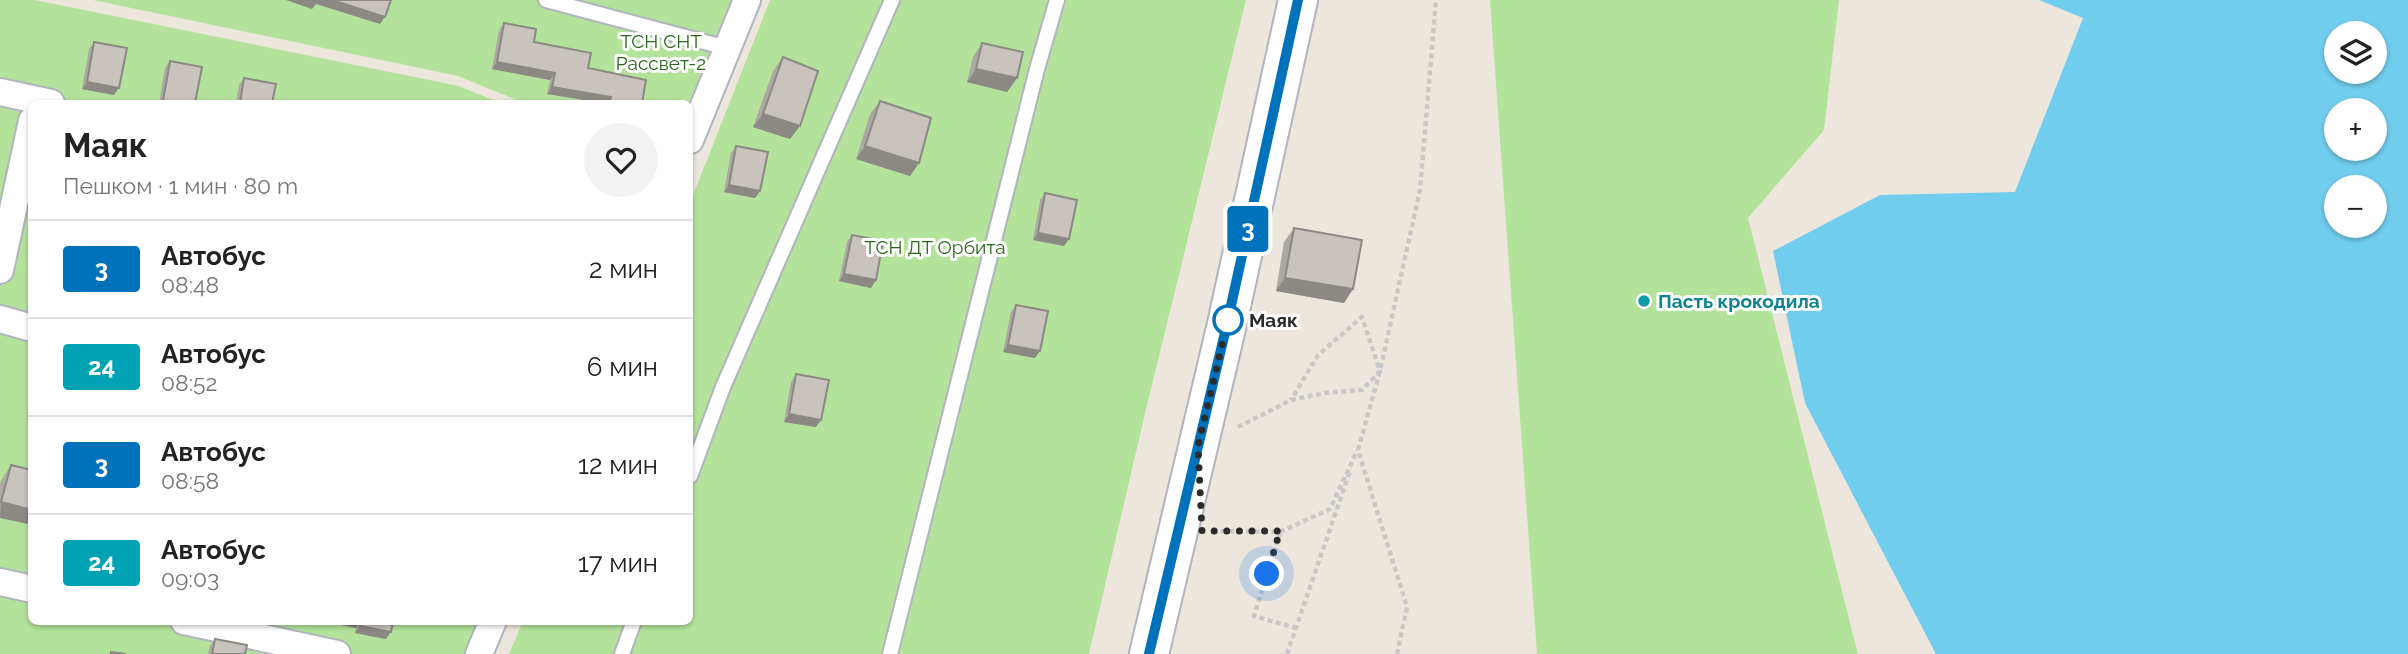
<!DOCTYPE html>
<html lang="ru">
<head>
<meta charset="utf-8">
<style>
  :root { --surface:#fff; --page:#f2f2f2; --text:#222; --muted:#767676; --line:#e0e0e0 }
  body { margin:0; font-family:Raleway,sans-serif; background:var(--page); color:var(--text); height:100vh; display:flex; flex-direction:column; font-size:26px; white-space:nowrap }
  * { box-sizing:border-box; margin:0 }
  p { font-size:23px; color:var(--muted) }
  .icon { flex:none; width:38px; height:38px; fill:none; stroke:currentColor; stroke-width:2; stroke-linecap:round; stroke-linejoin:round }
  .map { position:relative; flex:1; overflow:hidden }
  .sheet { position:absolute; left:28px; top:100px; width:665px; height:525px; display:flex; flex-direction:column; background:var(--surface); border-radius:10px; box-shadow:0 2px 5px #0004 }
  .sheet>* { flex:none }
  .badge { padding:0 14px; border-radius:5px; font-size:24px; line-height:46px }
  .controls { position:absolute; left:2324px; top:21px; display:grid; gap:14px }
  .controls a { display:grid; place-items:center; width:63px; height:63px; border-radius:50%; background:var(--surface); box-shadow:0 2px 5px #0004; font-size:35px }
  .you { position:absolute; width:35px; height:35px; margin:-18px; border:5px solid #fff; border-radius:50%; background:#1a73e8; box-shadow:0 0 0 10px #1a73e833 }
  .map>.badge { position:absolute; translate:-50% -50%; box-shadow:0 0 0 4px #fff }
  .round { display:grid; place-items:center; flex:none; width:74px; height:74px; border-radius:37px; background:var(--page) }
  .summary { display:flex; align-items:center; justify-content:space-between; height:119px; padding:0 35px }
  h1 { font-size:33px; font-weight:700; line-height:52px }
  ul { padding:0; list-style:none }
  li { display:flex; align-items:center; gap:21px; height:98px; padding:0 35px; border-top:2px solid var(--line) }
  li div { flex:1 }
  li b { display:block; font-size:26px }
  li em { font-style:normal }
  li .badge { min-width:77px; font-weight:700; text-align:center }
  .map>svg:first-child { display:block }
</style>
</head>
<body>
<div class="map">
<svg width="2408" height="654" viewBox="0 0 2408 654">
  <rect width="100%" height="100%" fill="#ede6dd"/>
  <g fill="#b3e39a">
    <polygon points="0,0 35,0 459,86 500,103 32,103 32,621 480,621 466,654 0,654"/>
    <polygon points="93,0 743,0 690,125 690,103 524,103 458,76"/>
    <polygon points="770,0 1246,0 1143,422 1089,654 509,654 523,621 690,621 690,203"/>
    <polygon points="1490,0 1839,0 1824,130 1748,218 1858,654 1537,654"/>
  </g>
  <path fill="#71cdee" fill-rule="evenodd" d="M2039,0H2408V654H1936L1805,403L1773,251L1880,195L2015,192L2083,18ZM2336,33H2375V72H2336ZM2336,110H2375V149H2336ZM2336,187H2375V226H2336Z"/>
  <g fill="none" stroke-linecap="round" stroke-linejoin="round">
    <g stroke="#b1b4be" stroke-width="18">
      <g id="lane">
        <polyline points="546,0 727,48"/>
        <polyline points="690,476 723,387 892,0"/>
        <polyline points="622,654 634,621"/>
        <polyline points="890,654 1037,69 1057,0"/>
      </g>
    </g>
    <g stroke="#b1b4be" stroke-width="30">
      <g id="street">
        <polyline points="0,92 51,103"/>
        <polyline points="690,140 747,0"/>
        <polyline points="0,270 32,121"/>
        <polyline points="0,319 32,328"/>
        <polyline points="0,582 32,589"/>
        <polyline points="184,621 337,654"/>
        <polyline points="479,654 493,621"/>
      </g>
    </g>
    <g stroke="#b1b4be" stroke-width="42">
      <polyline id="secondary" points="1149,654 1227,324 1298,0"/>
    </g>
    <g stroke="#c8c8c8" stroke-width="4.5" stroke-dasharray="5 3.5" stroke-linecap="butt">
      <polyline points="1238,427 1291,400 1325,393 1362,390 1380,371 1362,317 1318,355 1291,400"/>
      <polyline points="1212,531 1280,532 1330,509 1357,451"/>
      <polyline points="1280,532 1254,616 1296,628"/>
      <polyline points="1287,654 1350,471"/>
      <polyline points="1397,654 1407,607 1358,450 1380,371 1420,190 1436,0"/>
    </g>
    <use href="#lane" stroke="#fff" stroke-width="14"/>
    <use href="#street" stroke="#fff" stroke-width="26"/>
    <use href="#secondary" stroke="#fff" stroke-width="38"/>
  </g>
  <g fill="#aca8a2">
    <polygon points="504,23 534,42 588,68 642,103 603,103 547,94 550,80 492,69 499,30"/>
    <polygon points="94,42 114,95 82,89 89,49"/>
    <polygon points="982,43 1017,78 1007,92 967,82 973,57"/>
    <polygon points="783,57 800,126 790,139 753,127 773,71"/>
    <polygon points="170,61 195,103 159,103 165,68"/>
    <polygon points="244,78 272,103 236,103 239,85"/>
    <polygon points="880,101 919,163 910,176 856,159 870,114"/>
    <polygon points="736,146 760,191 755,198 724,192 731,153"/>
    <polygon points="1045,193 1069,239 1064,246 1033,240 1040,200"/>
    <polygon points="1294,228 1353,289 1344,303 1276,291 1284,242"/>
    <polygon points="852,235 871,288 839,281 847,242"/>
    <polygon points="1016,305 1035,358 1003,352 1011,312"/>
    <polygon points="796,374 816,427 784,422 791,382"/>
    <polygon points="11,465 0,518 0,484 2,479"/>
    <polygon points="321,621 393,621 386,639 355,633 356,628"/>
    <polygon points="215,639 245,654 208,654 210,646"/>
  </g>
  <g fill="#8c8884">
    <polygon points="286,0 332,0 385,17 380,24 316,4 312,9"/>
    <polygon points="497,62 555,73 550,80 492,69"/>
    <polygon points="976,69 1017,78 1007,92 967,82"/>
    <polygon points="87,82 119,88 114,95 82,89"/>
    <polygon points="552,87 611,97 606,103 603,103 547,94"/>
    <polygon points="763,114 800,126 790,139 753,127"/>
    <polygon points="865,146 919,163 910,176 856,159"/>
    <polygon points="729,185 760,191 755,198 724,192"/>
    <polygon points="1038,233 1069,239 1064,246 1033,240"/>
    <polygon points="844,274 876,280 871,288 839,281"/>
    <polygon points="1285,278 1353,289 1344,303 1276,291"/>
    <polygon points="1008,345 1040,351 1035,358 1003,352"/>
    <polygon points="789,414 821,420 816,427 784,422"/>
    <polygon points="1,502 32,510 32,525 0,518"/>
    <polygon points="321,621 361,621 356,628"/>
    <polygon points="360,626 391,632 386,639 355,633"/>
  </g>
  <g fill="#c8c3bc" stroke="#8c8884" stroke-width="2">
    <polygon points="332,0 391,0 385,17"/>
    <polygon points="504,23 536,29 534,42 591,53 588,68 646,80 642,103 609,103 611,97 552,87 555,73 497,62"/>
    <polygon points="94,42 127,48 119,88 87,82"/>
    <polygon points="982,43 1023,52 1017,78 976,69"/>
    <polygon points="783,57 818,71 800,126 763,114"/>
    <polygon points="170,61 202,67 195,103 177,103 163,101"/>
    <polygon points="244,78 276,84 272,103 240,103"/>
    <polygon points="880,101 931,118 919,163 865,146"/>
    <polygon points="736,146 768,152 760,191 729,185"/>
    <polygon points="1045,193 1077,200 1069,239 1038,233"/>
    <polygon points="1294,228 1362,240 1353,289 1285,278"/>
    <polygon points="852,235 883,241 876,280 844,274"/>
    <polygon points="1016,305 1048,311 1040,351 1008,345"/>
    <polygon points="796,374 829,380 821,420 789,414"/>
    <polygon points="11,465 32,470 32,510 1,502"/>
    <polygon points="361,621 393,621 391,632 360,626"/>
    <polygon points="215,639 247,645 245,654 212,654"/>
    <polygon points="111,652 126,654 111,654"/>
  </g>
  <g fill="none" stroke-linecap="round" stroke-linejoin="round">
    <g stroke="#fff" stroke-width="16">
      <polyline id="line" points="1149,654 1227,324 1298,0"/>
    </g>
    <use href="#line" stroke="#0072bc" stroke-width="10"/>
    <polyline stroke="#2b2b2b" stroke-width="7" stroke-dasharray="0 12.6" points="1228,320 1198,446 1202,531 1280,531 1267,574"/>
  </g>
  <circle fill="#0f9aa8" stroke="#fff" stroke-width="2.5" cx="1644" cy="301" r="7"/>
  <circle fill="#fff" stroke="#0072bc" stroke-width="3.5" cx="1228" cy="320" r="14"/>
  <g text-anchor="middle" stroke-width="6" stroke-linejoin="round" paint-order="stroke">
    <g font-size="19" fill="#2b681a" stroke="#fff">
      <text x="661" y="48">ТСН СНТ<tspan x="661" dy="22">Рассвет-2</tspan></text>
      <text x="935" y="254">ТСН ДТ Орбита</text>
    </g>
    <g font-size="19" font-weight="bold" fill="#0d838f" stroke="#fff" text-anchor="start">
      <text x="1658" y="308">Пасть крокодила</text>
    </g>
    <g font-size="19" font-weight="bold" fill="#2b2b2b" stroke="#fff" text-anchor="start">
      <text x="1249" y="327">Маяк</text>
    </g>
  </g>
</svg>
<div class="controls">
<a><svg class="icon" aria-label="layers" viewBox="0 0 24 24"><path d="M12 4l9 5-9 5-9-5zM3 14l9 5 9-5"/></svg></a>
<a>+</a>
<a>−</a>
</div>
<div class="you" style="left:1267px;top:574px"></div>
<b class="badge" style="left:1248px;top:229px;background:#0072bc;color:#fff">3</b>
<section class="sheet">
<div class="summary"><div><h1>Маяк</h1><p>Пешком · 1 мин · 80 m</p></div><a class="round"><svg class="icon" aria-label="heart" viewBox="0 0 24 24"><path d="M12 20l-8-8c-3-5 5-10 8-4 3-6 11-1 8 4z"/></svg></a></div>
<ul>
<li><span class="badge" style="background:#0072bc;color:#fff">3</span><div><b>Автобус</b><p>08:48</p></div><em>2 мин</em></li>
<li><span class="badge" style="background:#00a3b4;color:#fff">24</span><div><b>Автобус</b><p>08:52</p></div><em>6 мин</em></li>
<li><span class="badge" style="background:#0072bc;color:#fff">3</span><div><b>Автобус</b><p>08:58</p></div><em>12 мин</em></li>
<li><span class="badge" style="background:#00a3b4;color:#fff">24</span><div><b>Автобус</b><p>09:03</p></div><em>17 мин</em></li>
</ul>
</section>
</div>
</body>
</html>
